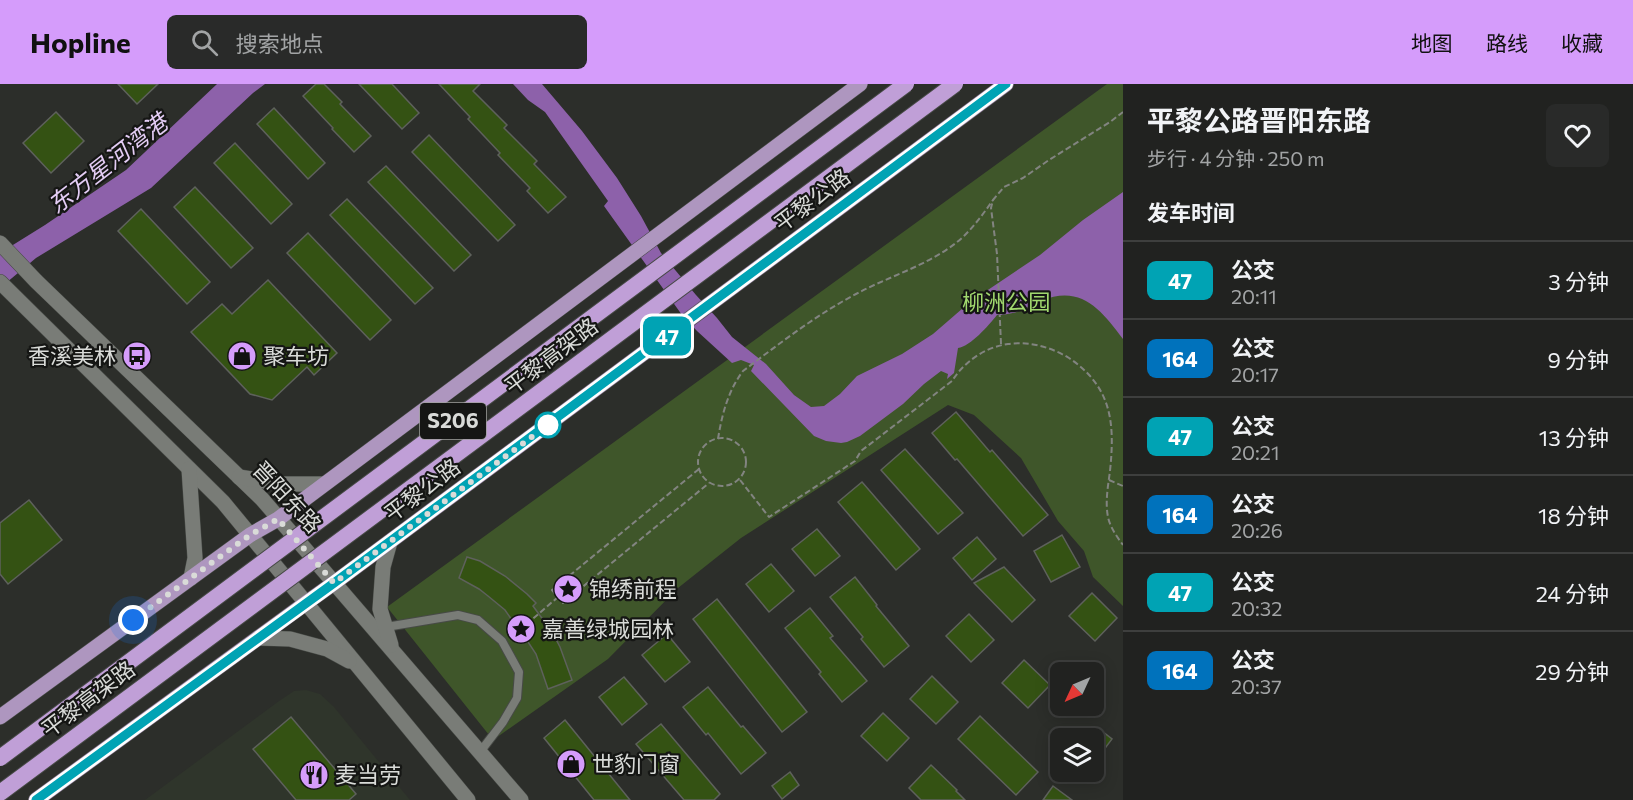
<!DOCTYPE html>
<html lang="zh">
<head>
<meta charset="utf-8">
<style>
  :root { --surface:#212220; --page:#292a29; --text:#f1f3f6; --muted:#a2a4a5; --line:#3e3f3e; --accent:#d59cfb }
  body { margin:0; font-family:Commissioner,"Noto Sans SC",sans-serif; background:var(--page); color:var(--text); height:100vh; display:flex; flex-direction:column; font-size:22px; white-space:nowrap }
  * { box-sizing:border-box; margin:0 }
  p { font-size:20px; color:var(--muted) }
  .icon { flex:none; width:33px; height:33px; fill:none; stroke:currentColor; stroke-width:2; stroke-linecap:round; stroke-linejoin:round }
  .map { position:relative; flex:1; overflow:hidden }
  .panel { display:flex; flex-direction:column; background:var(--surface); width:510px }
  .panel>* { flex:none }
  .badge { padding:0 12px; border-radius:9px; font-size:21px; line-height:39px }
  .needle { width:39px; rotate:226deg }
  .controls { position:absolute; left:1050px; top:578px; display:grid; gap:12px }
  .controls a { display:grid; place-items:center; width:54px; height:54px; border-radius:9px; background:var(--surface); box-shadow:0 3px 15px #0003,0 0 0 2px var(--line); font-size:30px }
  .you { position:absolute; width:30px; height:30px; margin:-15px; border:4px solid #fff; border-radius:50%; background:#1a73e8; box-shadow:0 0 0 9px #1a73e833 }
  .map>.badge { position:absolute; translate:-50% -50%; box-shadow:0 0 0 3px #fff }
  h2 { padding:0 24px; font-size:22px; line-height:54px }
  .round { display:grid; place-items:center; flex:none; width:63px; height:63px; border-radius:9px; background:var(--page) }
  .head { display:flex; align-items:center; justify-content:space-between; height:102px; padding:0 24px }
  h1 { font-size:28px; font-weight:700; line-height:45px }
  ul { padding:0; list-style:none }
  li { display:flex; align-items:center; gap:18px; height:78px; padding:0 24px; border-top:2px solid var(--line) }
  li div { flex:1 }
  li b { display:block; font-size:22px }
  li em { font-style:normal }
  li .badge { min-width:66px; font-weight:700; text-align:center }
  header { display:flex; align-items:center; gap:36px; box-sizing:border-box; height:84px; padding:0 30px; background:var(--accent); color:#111 }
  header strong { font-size:28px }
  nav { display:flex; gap:33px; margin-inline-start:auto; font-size:21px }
  .search { width:420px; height:54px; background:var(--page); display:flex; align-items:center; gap:15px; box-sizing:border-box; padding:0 21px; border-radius:9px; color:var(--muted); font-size:22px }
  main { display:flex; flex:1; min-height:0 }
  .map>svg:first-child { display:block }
</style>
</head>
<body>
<header>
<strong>Hopline</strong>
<div class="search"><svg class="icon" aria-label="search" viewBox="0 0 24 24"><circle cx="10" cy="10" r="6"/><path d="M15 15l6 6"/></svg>搜索地点</div>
<nav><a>地图</a><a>路线</a><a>收藏</a></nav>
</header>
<main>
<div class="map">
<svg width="1123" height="716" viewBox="0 0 1123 716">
  <rect width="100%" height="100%" fill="#2c2e2a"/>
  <polygon fill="#2f352b" points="306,606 320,610 334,623 410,716 145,716 279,617 294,607"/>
  <polygon fill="#3f562a" points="1107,0 1123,0 1123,522 1093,493 1084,467 1058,437 1021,374 974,331 948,321 741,454 678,504 608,575 493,656 387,523"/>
  <g fill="#8d61aa">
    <polygon points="217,0 265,0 253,9 151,104 36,174 0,204 0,169 45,141 126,86"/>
    <path d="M513,0H542L582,47L617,94L641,132L661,169L696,211L717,234L732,253L766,280L794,311L811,323L824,322L840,310L857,292L902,270L933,250L970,218L1040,171L1083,136L1123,108V255C1101,226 1081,200 1041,217C1023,225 1018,230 997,231C988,242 971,262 958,264L954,289L947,295L948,290L941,287L924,300L903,320L860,352L847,358L841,359L826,357L814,352L751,287L754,281L741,276L732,279L697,247L682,231L604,122L608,117L545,28L528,16Z"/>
  </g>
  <g fill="#345213" stroke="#5e615c" stroke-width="1.5">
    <polygon points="118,0 158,0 137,20"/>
    <polygon points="316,0 324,0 342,18 340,20 371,52 354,68 332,45 333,44 303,12"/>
    <polygon points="359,0 392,0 419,29 402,45"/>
    <polygon points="439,0 480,0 473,7 507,41 504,44 537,77 534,80 566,113 548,129 527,107 530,104 498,71 500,69 468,35 470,33"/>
    <polygon points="274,24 325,79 308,95 257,40"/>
    <polygon points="56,28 84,57 51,89 23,59"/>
    <polygon points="429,51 515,141 498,157 412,68"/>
    <polygon points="235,59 292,120 271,140 214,79"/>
    <polygon points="386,82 471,171 454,187 368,98"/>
    <polygon points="195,103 253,164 231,184 174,123"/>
    <polygon points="347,115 433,204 415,220 330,131"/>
    <polygon points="141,125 210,198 187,220 118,147"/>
    <polygon points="308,149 391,236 370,256 287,169"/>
    <polygon points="268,196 337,269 314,291 307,283 272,316 250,310 191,248 222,220 232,230"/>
    <polygon points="956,328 990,368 992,366 1048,431 1023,452 957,375 955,376 932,349"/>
    <polygon points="905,365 963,429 938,450 881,386"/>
    <polygon points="862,398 920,465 896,486 838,418"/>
    <polygon points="29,416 62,456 8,500 0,490 0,439"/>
    <polygon points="817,445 840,472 815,492 792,465"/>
    <polygon points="1062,451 1080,483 1051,498 1034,467"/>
    <polygon points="977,453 996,475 972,496 953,474"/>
    <polygon points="467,473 480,477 505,492 527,510 536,519 533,522 552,548 560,563 572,596 548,605 536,570 515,538 514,539 505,526 488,512 479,505 459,494"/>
    <polygon points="771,480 794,507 769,528 746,500"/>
    <polygon points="1004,483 1035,516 1012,538 974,499"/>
    <polygon points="855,493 877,521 876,522 909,562 884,583 861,555 863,553 830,513"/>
    <polygon points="1092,509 1117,534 1095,557 1069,532"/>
    <polygon points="717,515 807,628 782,648 693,535"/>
    <polygon points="810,524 833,552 830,554 867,597 842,618 819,590 821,588 785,544"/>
    <polygon points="969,530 994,556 971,578 946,552"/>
    <polygon points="667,550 690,578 665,598 642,571"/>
    <polygon points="1024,576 1050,601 1028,624 1002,599"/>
    <polygon points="932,592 958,618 936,640 910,615"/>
    <polygon points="624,593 647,620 622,641 599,613"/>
    <polygon points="708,603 741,643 743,642 766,669 741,690 708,649 706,651 683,623"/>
    <polygon points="883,629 909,654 887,677 861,652"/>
    <polygon points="980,632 1038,688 1016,711 958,655"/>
    <polygon points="291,633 356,710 349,716 296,716 253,665"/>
    <polygon points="565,636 630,716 594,716 544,654"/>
    <polygon points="661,640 720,710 714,716 684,716 636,660"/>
    <polygon points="1098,644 1112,655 1094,679 1094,650"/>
    <polygon points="931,681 957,706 956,707 965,716 921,716 909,704"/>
    <polygon points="790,688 799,701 782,715 772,702"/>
    <polygon points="1053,702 1072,716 1043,716"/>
  </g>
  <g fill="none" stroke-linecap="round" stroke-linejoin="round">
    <g stroke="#474a46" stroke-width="10">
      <polyline id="service" points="386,543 458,531 478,536 502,557 519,588 517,614 503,638 480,668"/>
    </g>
    <g stroke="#474a46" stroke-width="16">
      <g id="secondary">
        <polyline points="0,159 36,197 262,415 521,716"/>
        <polyline points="0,198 223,418 468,716"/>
        <polyline points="189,385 195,474 191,494"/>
        <polyline points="239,393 283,400 324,400"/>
        <polyline points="390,458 383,483 380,525 391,561"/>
        <polyline points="258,554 290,555 327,565 349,577"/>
      </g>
    </g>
    <g stroke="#474a46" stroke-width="16">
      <g id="primary">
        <polyline points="0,633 250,451 278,435 860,0"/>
        <polyline points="36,716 306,519 334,499 1006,0"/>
      </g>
    </g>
    <g stroke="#828480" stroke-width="2" stroke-dasharray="6 3" stroke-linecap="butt">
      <polyline points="1001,260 997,170 991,124 993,116 1004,103 1023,94 1049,76 1110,38 1123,28"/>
      <circle cx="722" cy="378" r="24"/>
      <path d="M718,355C722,330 728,307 743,287C779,260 816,231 856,210C891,191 934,180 964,152C975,141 984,129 993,116"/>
      <polyline points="699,385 552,506 563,519 709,399"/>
      <path d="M740,396L769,433L855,377L861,367L952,297C964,278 985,263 1008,260C1029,257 1051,263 1069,274C1112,303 1115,339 1110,387C1108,402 1105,418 1108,433C1110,443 1117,453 1123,461"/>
      <polyline points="1109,396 1123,402"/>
      <polyline points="513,552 558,513"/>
    </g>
    <use href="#service" stroke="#797c77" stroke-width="8"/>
    <use href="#secondary" stroke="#797c77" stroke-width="15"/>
    <use href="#primary" stroke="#ae96bf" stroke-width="15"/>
    <g stroke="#474a46" stroke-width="18" stroke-linecap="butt">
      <g id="trunk-bridge">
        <polyline points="0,674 906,0"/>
        <polyline points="0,709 955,0"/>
      </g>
    </g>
    <use href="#trunk-bridge" stroke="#c09fd7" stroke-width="16"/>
  </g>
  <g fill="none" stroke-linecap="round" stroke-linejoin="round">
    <g stroke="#fff" stroke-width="14">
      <polyline id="line" points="36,716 334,499 1006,0"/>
    </g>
    <use href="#line" stroke="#00a3b4" stroke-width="9"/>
    <polyline stroke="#d9dbd8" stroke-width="6" stroke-dasharray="0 10.8" points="133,536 250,451 278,435 334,499 548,341"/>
  </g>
  <defs>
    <g id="bus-disc" transform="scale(1.5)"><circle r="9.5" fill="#d59cfb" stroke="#151614"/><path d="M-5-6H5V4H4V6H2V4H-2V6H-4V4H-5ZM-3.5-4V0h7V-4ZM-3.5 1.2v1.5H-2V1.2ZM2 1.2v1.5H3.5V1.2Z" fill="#111"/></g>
    <g id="shop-disc" transform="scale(1.5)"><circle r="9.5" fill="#d59cfb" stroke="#151614"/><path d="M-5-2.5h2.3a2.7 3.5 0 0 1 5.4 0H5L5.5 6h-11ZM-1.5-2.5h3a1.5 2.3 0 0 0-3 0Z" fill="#111"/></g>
    <g id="sight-disc" transform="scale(1.5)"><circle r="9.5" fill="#d59cfb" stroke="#151614"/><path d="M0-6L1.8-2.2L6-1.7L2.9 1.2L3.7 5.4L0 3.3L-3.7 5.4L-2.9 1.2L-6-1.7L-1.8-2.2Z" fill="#111"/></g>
    <g id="restaurant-disc" transform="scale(1.5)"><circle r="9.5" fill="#d59cfb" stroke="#151614"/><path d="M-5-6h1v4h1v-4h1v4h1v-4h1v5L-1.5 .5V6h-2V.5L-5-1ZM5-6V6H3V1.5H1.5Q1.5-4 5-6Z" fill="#111"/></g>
  </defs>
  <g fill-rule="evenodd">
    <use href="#bus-disc" x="137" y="272"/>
    <use href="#shop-disc" x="242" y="272"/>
    <use href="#sight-disc" x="568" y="505"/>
    <use href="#sight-disc" x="521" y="545"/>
    <use href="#shop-disc" x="571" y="680"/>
    <use href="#restaurant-disc" x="314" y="691"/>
  </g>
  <circle fill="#fff" stroke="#00a3b4" stroke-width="3" cx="548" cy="341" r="12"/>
  <g text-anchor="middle" stroke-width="4.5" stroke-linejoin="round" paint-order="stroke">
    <rect fill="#151614" stroke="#9ea09d" stroke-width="1.5" x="420" y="319" width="66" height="36" rx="4.5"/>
    <g font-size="21" font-weight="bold" fill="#d9dbd8">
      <text x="453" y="344">S206</text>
    </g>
    <g font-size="22" fill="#d9dbd8" stroke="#151614">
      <text transform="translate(812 116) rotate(-37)" y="8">平黎公路</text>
      <text transform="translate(551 272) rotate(-37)" y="8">平黎高架路</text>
      <text transform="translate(422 406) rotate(-37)" y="8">平黎公路</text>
      <text transform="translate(287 413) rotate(47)" y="8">晋阳东路</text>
      <text transform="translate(88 615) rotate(-37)" y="8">平黎高架路</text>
    </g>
    <g font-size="22" fill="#a1d86e" stroke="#151614">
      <text x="1006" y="226">柳洲公园</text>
    </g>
    <g font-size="22" fill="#d9dbd8" stroke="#151614" text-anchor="start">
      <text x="116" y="280" text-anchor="end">香溪美林</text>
      <text x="263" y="280">聚车坊</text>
      <text x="589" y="513">锦绣前程</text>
      <text x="542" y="553">嘉善绿城园林</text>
      <text x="592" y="688">世豹门窗</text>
      <text x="335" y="699">麦当劳</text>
    </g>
    <g font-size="24" font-style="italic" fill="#e4cdf5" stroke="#151614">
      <text transform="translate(108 80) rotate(-38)" y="8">东方星河湾港</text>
    </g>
  </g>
</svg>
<div class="controls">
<a><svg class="needle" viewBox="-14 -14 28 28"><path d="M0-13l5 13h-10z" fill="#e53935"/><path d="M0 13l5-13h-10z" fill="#a2a4a5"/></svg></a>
<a><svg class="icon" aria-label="layers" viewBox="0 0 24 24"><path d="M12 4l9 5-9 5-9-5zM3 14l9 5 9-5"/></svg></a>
</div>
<div class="you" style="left:133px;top:536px"></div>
<b class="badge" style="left:667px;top:252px;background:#00a3b4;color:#fff">47</b>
</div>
<section class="panel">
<div class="head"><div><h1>平黎公路晋阳东路</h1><p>步行 · 4 分钟 · 250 m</p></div><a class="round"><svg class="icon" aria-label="heart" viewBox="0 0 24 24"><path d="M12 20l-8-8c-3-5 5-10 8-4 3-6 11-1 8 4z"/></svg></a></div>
<h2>发车时间</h2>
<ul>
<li><span class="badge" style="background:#00a3b4;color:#fff">47</span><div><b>公交</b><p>20:11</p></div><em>3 分钟</em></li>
<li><span class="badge" style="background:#0072bc;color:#fff">164</span><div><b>公交</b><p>20:17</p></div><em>9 分钟</em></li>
<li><span class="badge" style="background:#00a3b4;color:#fff">47</span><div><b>公交</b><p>20:21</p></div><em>13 分钟</em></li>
<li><span class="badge" style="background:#0072bc;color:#fff">164</span><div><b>公交</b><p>20:26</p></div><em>18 分钟</em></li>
<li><span class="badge" style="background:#00a3b4;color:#fff">47</span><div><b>公交</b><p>20:32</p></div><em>24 分钟</em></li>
<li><span class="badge" style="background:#0072bc;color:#fff">164</span><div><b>公交</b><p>20:37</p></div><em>29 分钟</em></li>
</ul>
</section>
</main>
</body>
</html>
